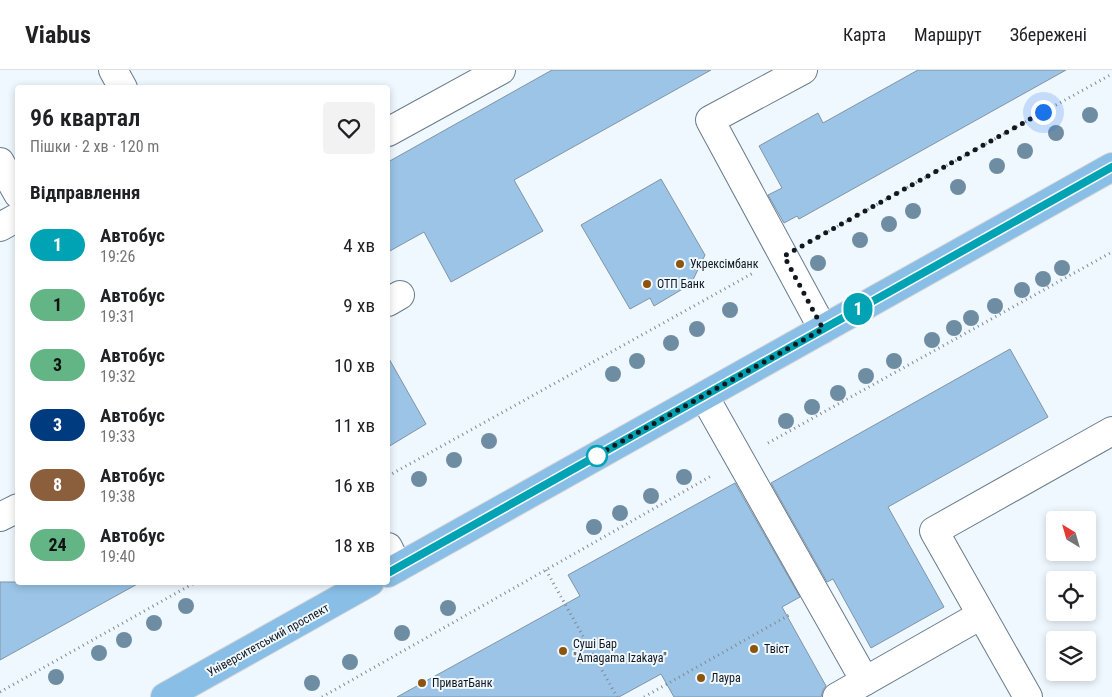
<!DOCTYPE html>
<html lang="uk">
<head>
<meta charset="utf-8">
<style>
  :root { --surface:#fff; --page:#f2f2f2; --text:#202124; --muted:#757577; --line:#e0e0e0 }
  body { margin:0; font-family:"Roboto Condensed",sans-serif; background:var(--page); color:var(--text); height:100vh; display:flex; flex-direction:column; font-size:19px; white-space:nowrap }
  * { box-sizing:border-box; margin:0 }
  p { font-size:16px; color:var(--muted) }
  .icon { flex:none; width:28px; height:28px; fill:none; stroke:currentColor; stroke-width:2; stroke-linecap:round; stroke-linejoin:round }
  .map { position:relative; flex:1; overflow:hidden }
  .details { position:absolute; left:15px; top:15px; width:375px; height:500px; display:flex; flex-direction:column; background:var(--surface); border-radius:5px; box-shadow:0 2px 8px #0003 }
  .details>* { flex:none }
  .badge { padding:0 10px; border-radius:16px; font-size:18px; line-height:32px }
  .needle { width:32px; rotate:323deg }
  .controls { position:absolute; left:1046px; top:441px; display:grid; gap:10px }
  .controls a { display:grid; place-items:center; width:50px; height:50px; border-radius:5px; background:var(--surface); box-shadow:0 2px 8px #0003; font-size:25px }
  .you { position:absolute; width:25px; height:25px; margin:-12px; border:4px solid #fff; border-radius:50%; background:#1a73e8; box-shadow:0 0 0 8px #1a73e833 }
  .map>.badge { position:absolute; translate:-50% -50%; box-shadow:0 0 0 2px #fff }
  h2 { padding:0 15px; font-size:19px; line-height:45px }
  .round { display:grid; place-items:center; flex:none; width:52px; height:52px; border-radius:5px; background:var(--page) }
  .head { display:flex; align-items:center; justify-content:space-between; height:85px; padding:0 15px }
  h1 { font-size:24px; font-weight:600; line-height:38px }
  ul { padding:0; list-style:none }
  li { display:flex; align-items:center; gap:15px; height:60px; padding:0 15px }
  li div { flex:1 }
  li b { display:block; font-size:19px }
  li em { font-style:normal }
  li .badge { min-width:55px; font-weight:700; text-align:center }
  header { display:flex; align-items:center; gap:30px; box-sizing:border-box; height:70px; padding:0 25px; background:var(--surface); border-bottom:1px solid var(--line) }
  header strong { font-size:24px }
  nav { display:flex; gap:28px; margin-inline-start:auto; font-size:18px }
  .map>svg:first-child { display:block }
</style>
</head>
<body>
<header>
<strong>Viabus</strong>
<nav><a>Карта</a><a>Маршрут</a><a>Збережені</a></nav>
</header>
<div class="map">
<svg width="1112" height="627" viewBox="0 0 1112 627">
  <rect width="100%" height="100%" fill="#eff7ff"/>
  <g fill="#9bc4e7" stroke="#8194a5">
    <polygon points="552,0 711,0 514,110 543,161 451,212 424,162 388,182 388,92"/>
    <polygon points="918,0 1066,0 799,149 797,146 784,153 768,125 782,118 759,76 818,43 823,53"/>
    <polygon points="661,109 705,185 691,214 654,236 650,228 630,239 581,155"/>
    <polygon points="1010,279 1048,347 888,437 944,537 871,578 833,509 827,512 771,413"/>
    <polygon points="388,287 426,354 388,377"/>
    <polygon points="735,413 800,527 782,537 826,616 823,620 821,627 674,627 661,604 619,627 397,627 580,526 568,505"/>
    <polygon points="0,512 141,512 0,590"/>
  </g>
  <g fill="none" stroke-linecap="round" stroke-linejoin="round">
    <g stroke="#697c8c" stroke-width="30">
      <g id="minor">
        <polyline points="113,0 123,18"/>
        <polyline points="803,0 710,50 823,259"/>
        <polyline points="388,62 501,0"/>
        <polyline points="0,92 18,124"/>
        <polyline points="0,157 18,147"/>
        <polyline points="388,232 400,225"/>
        <polyline points="704,326 865,611"/>
        <polyline points="0,447 18,438"/>
        <polyline points="388,477 398,497"/>
        <polyline points="837,627 981,545"/>
        <polyline points="1028,627 934,461 1112,361"/>
      </g>
    </g>
    <g stroke="#d4d5d6" stroke-width="30">
      <g id="major">
        <polyline points="388,503 1112,97"/>
        <polyline points="165,627 370,512"/>
      </g>
    </g>
    <g stroke="#828990" stroke-width="3" stroke-dasharray="1 4" stroke-linecap="butt">
      <polyline points="811,171 1112,4"/>
      <polyline points="768,373 1112,182"/>
      <polyline points="388,406 755,202"/>
      <polyline points="546,500 617,627"/>
      <polyline points="0,622 196,512"/>
      <polyline points="322,627 713,405"/>
      <polyline points="644,627 791,544"/>
    </g>
    <use href="#minor" stroke="#fff" stroke-width="28"/>
    <use href="#major" stroke="#89bee6" stroke-width="28"/>
  </g>
  <g fill="#6e8da3">
    <circle cx="1090" cy="45" r="8"/>
    <circle cx="1056" cy="63" r="8"/>
    <circle cx="1025" cy="81" r="8"/>
    <circle cx="997" cy="96" r="8"/>
    <circle cx="958" cy="117" r="8"/>
    <circle cx="913" cy="141" r="8"/>
    <circle cx="889" cy="154" r="8"/>
    <circle cx="860" cy="170" r="8"/>
    <circle cx="818" cy="193" r="8"/>
    <circle cx="1062" cy="198" r="8"/>
    <circle cx="1043" cy="209" r="8"/>
    <circle cx="1022" cy="220" r="8"/>
    <circle cx="995" cy="236" r="8"/>
    <circle cx="730" cy="240" r="8"/>
    <circle cx="971" cy="248" r="8"/>
    <circle cx="954" cy="258" r="8"/>
    <circle cx="697" cy="259" r="8"/>
    <circle cx="932" cy="270" r="8"/>
    <circle cx="671" cy="273" r="8"/>
    <circle cx="637" cy="291" r="8"/>
    <circle cx="894" cy="291" r="8"/>
    <circle cx="613" cy="304" r="8"/>
    <circle cx="866" cy="306" r="8"/>
    <circle cx="838" cy="323" r="8"/>
    <circle cx="812" cy="337" r="8"/>
    <circle cx="786" cy="351" r="8"/>
    <circle cx="489" cy="371" r="8"/>
    <circle cx="454" cy="390" r="8"/>
    <circle cx="684" cy="407" r="8"/>
    <circle cx="419" cy="409" r="8"/>
    <circle cx="651" cy="426" r="8"/>
    <circle cx="620" cy="443" r="8"/>
    <circle cx="594" cy="457" r="8"/>
    <circle cx="186" cy="536" r="8"/>
    <circle cx="448" cy="538" r="8"/>
    <circle cx="154" cy="553" r="8"/>
    <circle cx="402" cy="563" r="8"/>
    <circle cx="124" cy="570" r="8"/>
    <circle cx="99" cy="583" r="8"/>
    <circle cx="350" cy="592" r="8"/>
    <circle cx="56" cy="607" r="8"/>
    <circle cx="312" cy="613" r="8"/>
  </g>
  <g fill="none" stroke-linecap="round" stroke-linejoin="round">
    <g stroke="#fff" stroke-width="11">
      <polyline id="line" points="388,503 1112,97"/>
    </g>
    <use href="#line" stroke="#00a3b4" stroke-width="8"/>
    <polyline stroke="#10171d" stroke-width="5" stroke-dasharray="0 9" points="597,386 594,387 823,259 784,186 1043,42"/>
  </g>
  <g fill="#8d540c" stroke="#eff7ff" stroke-width="2">
    <circle cx="680" cy="194" r="5"/>
    <circle cx="647" cy="214" r="5"/>
    <circle cx="754" cy="579" r="5"/>
    <circle cx="563" cy="581" r="5"/>
    <circle cx="701" cy="608" r="5"/>
    <circle cx="422" cy="613" r="5"/>
  </g>
  <circle fill="#fff" stroke="#00a3b4" stroke-width="2.5" cx="597" cy="386" r="10"/>
  <g text-anchor="middle" stroke-width="4" stroke-linejoin="round" paint-order="stroke">
    <g font-size="12" fill="#10171d" stroke="#eff7ff" text-anchor="start">
      <text x="690" y="198">Укрексімбанк</text>
      <text x="657" y="218">ОТП Банк</text>
      <text x="573" y="578">Суші Бар<tspan x="573" dy="14">"Amagama Izakaya"</tspan></text>
      <text x="764" y="583">Твіст</text>
      <text x="711" y="612">Лаура</text>
      <text x="432" y="617">ПриватБанк</text>
    </g>
    <g font-size="12" fill="#10171d" stroke="#eff7ff">
      <text transform="translate(268 570) rotate(-29)" y="4">Університетський проспект</text>
    </g>
  </g>
</svg>
<div class="controls">
<a><svg class="needle" viewBox="-14 -14 28 28"><path d="M0-13l5 13h-10z" fill="#e53935"/><path d="M0 13l5-13h-10z" fill="#757577"/></svg></a>
<a><svg class="icon" aria-label="locate" viewBox="0 0 24 24"><circle cx="12" cy="12" r="6"/><path d="M12 2v4M12 18v4M2 12h4M18 12h4"/></svg></a>
<a><svg class="icon" aria-label="layers" viewBox="0 0 24 24"><path d="M12 4l9 5-9 5-9-5zM3 14l9 5 9-5"/></svg></a>
</div>
<div class="you" style="left:1043px;top:42px"></div>
<b class="badge" style="left:858px;top:239px;background:#00a3b4;color:#fff">1</b>
<section class="details">
<div class="head"><div><h1>96 квартал</h1><p>Пішки · 2 хв · 120 m</p></div><a class="round"><svg class="icon" aria-label="heart" viewBox="0 0 24 24"><path d="M12 20l-8-8c-3-5 5-10 8-4 3-6 11-1 8 4z"/></svg></a></div>
<h2>Відправлення</h2>
<ul>
<li><span class="badge" style="background:#00a3b4;color:#fff">1</span><div><b>Автобус</b><p>19:26</p></div><em>4 хв</em></li>
<li><span class="badge" style="background:#64b586;color:#111">1</span><div><b>Автобус</b><p>19:31</p></div><em>9 хв</em></li>
<li><span class="badge" style="background:#64b586;color:#111">3</span><div><b>Автобус</b><p>19:32</p></div><em>10 хв</em></li>
<li><span class="badge" style="background:#003b80;color:#fff">3</span><div><b>Автобус</b><p>19:33</p></div><em>11 хв</em></li>
<li><span class="badge" style="background:#8b5e3c;color:#fff">8</span><div><b>Автобус</b><p>19:38</p></div><em>16 хв</em></li>
<li><span class="badge" style="background:#64b586;color:#111">24</span><div><b>Автобус</b><p>19:40</p></div><em>18 хв</em></li>
</ul>
</section>
</div>
</body>
</html>
